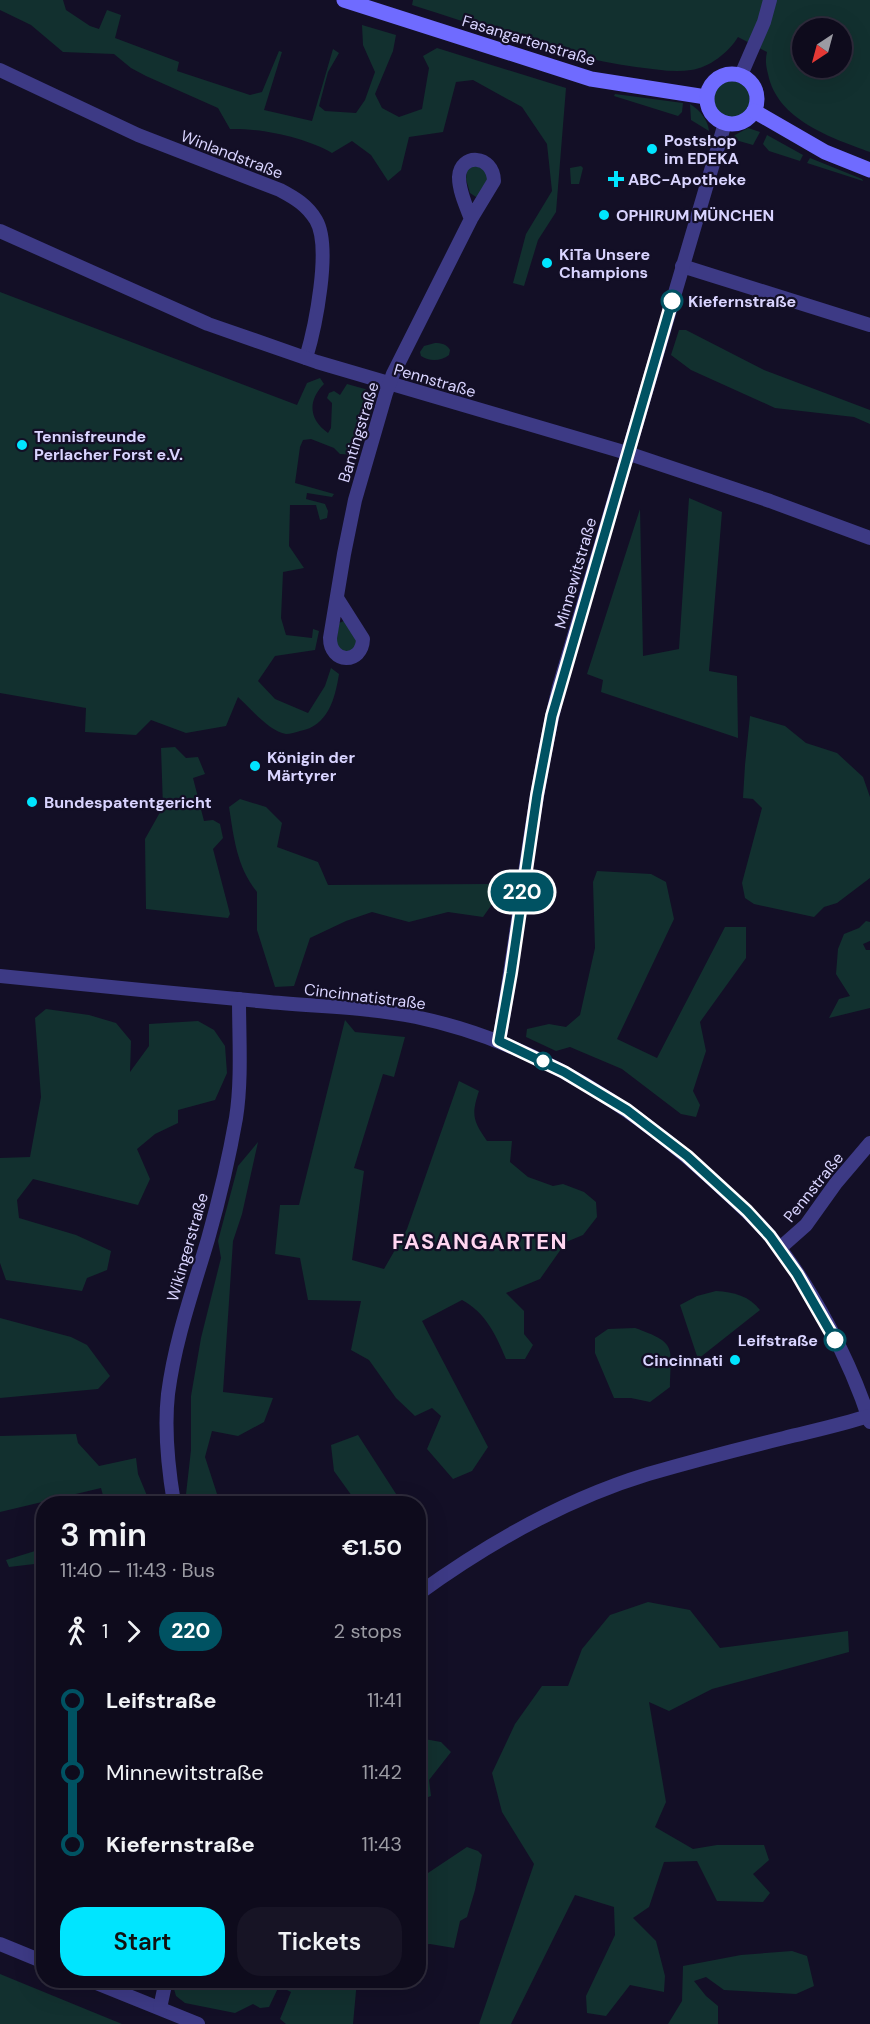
<!DOCTYPE html>
<html lang="en">
<head>
<meta charset="utf-8">
<style>
  :root { --surface:#0e0b1c; --page:#171425; --text:#f1f3f6; --muted:#9b9ba3; --line:#2e2b3b; --accent:#00e5ff }
  body { margin:0; font-family:"DM Sans",sans-serif; background:var(--page); color:var(--text); height:100vh; display:flex; flex-direction:column; font-size:22px; white-space:nowrap }
  * { box-sizing:border-box; margin:0 }
  p { font-size:20px; color:var(--muted) }
  .icon { flex:none; width:33px; height:33px; fill:none; stroke:currentColor; stroke-width:2; stroke-linecap:round; stroke-linejoin:round }
  .map { position:relative; flex:1; overflow:hidden }
  .sheet { position:absolute; left:36px; top:1496px; width:390px; height:492px; display:flex; flex-direction:column; background:var(--surface); border-radius:24px; box-shadow:0 6px 24px #0002,0 0 0 2px var(--line) }
  .sheet>* { flex:none }
  .badge { padding:0 12px; border-radius:20px; font-size:21px; line-height:39px }
  .needle { width:39px; rotate:216deg }
  .tools { position:absolute; left:792px; top:18px; display:grid; gap:12px }
  .tools a { display:grid; place-items:center; width:60px; height:60px; border-radius:50%; background:var(--surface); box-shadow:0 6px 24px #0002,0 0 0 2px var(--line); font-size:30px }
  .map>.badge { position:absolute; translate:-50% -50%; box-shadow:0 0 0 3px #fff }
  .legs { display:flex; align-items:center; gap:9px; height:66px; padding:0 24px; font-size:20px }
  .legs p { margin-inline-start:auto }
  .head { display:flex; align-items:center; justify-content:space-between; height:102px; padding:0 24px }
  h1 { font-size:33px; font-weight:600; line-height:45px }
  .primary-button { display:flex; gap:12px; margin-top:auto; padding:12px 24px }
  .primary-button a { flex:1; height:69px; border-radius:24px; background:var(--accent); color:#111; font-size:24px; font-weight:600; line-height:69px; text-align:center }
  .primary-button a+a { background:var(--page); color:var(--text) }
  ul { padding:0 24px; list-style:none }
  li { display:flex; align-items:center; gap:21px; height:72px; font-size:22px }
  li i { display:grid; place-items:center; width:9px; height:100%; margin:0 8px; background:currentColor }
  li i::after { content:''; width:15px; height:15px; margin:-8px; border:4px solid; border-radius:50%; background:var(--surface) }
  li p { margin-inline-start:auto }
  li:first-child i { background:linear-gradient(#0000 50%,currentColor 0) }
  li:last-child i { background:linear-gradient(currentColor 50%,#0000 0) }
  .map>svg:first-child { display:block }
</style>
</head>
<body>
<div class="map">
<svg width="870" height="2024" viewBox="0 0 870 2024">
  <rect width="100%" height="100%" fill="#130f26"/>
  <g fill="#12302f" fill-rule="evenodd">
    <path d="M0,0H63L66,10L90,26L99,29L107,10L121,15L115,38L179,62L177,71L250,95L262,92L279,51L282,52L264,110L312,121L333,49L339,53L328,72L319,106L325,111L356,113L365,100L375,72L363,45L362,25L396,35L393,51L375,94L382,108L399,117L422,109L429,68L423,56L437,48L566,88L556,212L538,240L524,286L513,283L526,234L552,191L547,144L522,107L473,80L456,82L443,132L409,137L401,170L388,181L371,155L352,141L332,153C307,138 260,128 230,129L218,108L146,76L131,68L114,54L63,52L31,25L0,10Z"/>
    <path d="M413,0H870V152C832,138 777,120 768,74C766,66 765,60 767,52L738,37C729,52 709,68 691,70C674,73 654,69 636,67C559,56 486,28 412,5ZM802,28H842V68H802Z"/>
    <circle cx="731" cy="100" r="19"/>
    <polygon points="615,94 683,103 682,112 678,116 614,96"/>
    <path d="M690,104C700,110 708,120 709,131L691,120Z"/>
    <polygon points="748,128 760,132 753,145 732,139 735,135"/>
    <polygon points="767,135 803,155 800,161 769,151 763,144"/>
    <polygon points="810,158 862,179 863,181 807,163"/>
    <polygon points="475,165 483,167 488,179 478,196 476,197 470,193 466,179 467,170"/>
    <polygon points="581,166 583,168 579,184 571,184 570,168"/>
    <path d="M0,292L297,405L307,383L320,378L324,384C308,400 308,419 328,433L331,428L332,403L327,398L329,393L334,391L340,395L347,384L365,389L372,395V409L357,455L340,454L334,448L311,439L303,440L300,447L295,483L334,494L332,497L307,493L306,499L325,504L328,511L327,518L320,520L316,505H290L289,546L304,568L283,572L281,618L286,635L312,638L313,629L319,631L315,650L275,656L258,681L275,699L308,713L325,686L331,668L339,674C335,699 328,726 300,731C296,732 290,734 286,734C270,732 250,708 238,697L226,726L186,733L151,720L136,735L85,732L86,708L0,693Z"/>
    <polygon points="679,330 686,330 764,370 870,410 870,424 854,417 775,408 691,370 671,355"/>
    <path d="M435,343C441,343 447,344 450,350L449,355C441,361 430,362 421,356L420,352L424,346Z"/>
    <polygon points="689,498 722,512 709,671 737,676 738,738 601,692 603,680 587,674 640,509 643,656 679,649"/>
    <polygon points="344,621 358,638 357,646 347,653 336,646 339,623"/>
    <polygon points="750,716 785,726 806,743 837,753 863,777 870,797 870,878 837,903 824,907 814,917 754,904 745,898 742,883 762,808 753,799 743,798 745,765"/>
    <polygon points="175,747 186,758 198,757 205,774 193,778 204,821 213,820 220,824 223,838 213,849 230,914 228,918 146,909 145,839 163,807 161,748"/>
    <path d="M240,799L266,807L282,823L277,847L318,862L328,885L490,884L495,900L483,917L448,912L409,922L372,912L346,921L310,938L294,986L275,987L257,930V892C237,867 234,839 229,807Z"/>
    <polygon points="597,871 651,874 666,882 674,919 617,1039 657,1058 725,927 746,927 746,958 700,1022 706,1051 693,1091 700,1105 696,1117 681,1114 622,1069 570,1047 556,1051 526,1037 527,1029 549,1024 566,1027 580,1015 595,948 593,882"/>
    <polygon points="866,921 870,922 870,941 863,944 866,950 870,950 870,1008 829,1018 839,999 850,996 836,974 838,949 844,934 859,928"/>
    <polygon points="46,1009 89,1015 116,1023 131,1041 130,1072 149,1046 149,1024 198,1021 214,1030 225,1046 227,1073 215,1100 178,1110 178,1123 155,1134 137,1149 150,1179 138,1205 33,1179 17,1200 19,1218 76,1235 111,1251 107,1270 87,1278 82,1291 6,1280 0,1263 0,1158 30,1157 41,1097 35,1018"/>
    <path d="M345,1020L355,1032L405,1037L394,1077L383,1074L354,1168L364,1171L352,1260L384,1269L407,1229L459,1081L479,1091C471,1115 473,1121 487,1141H512L510,1162L528,1177L553,1186L563,1184L584,1192L596,1202L597,1217L583,1235L566,1242L540,1279L506,1293L524,1311V1334L533,1345L525,1359H506C496,1335 486,1313 462,1300L422,1321L488,1447L472,1471L453,1479L427,1449L441,1416L432,1408L415,1416L396,1398L369,1360L351,1350L361,1301L308,1300L300,1258L275,1254L280,1205H299Z"/>
    <polygon points="258,1142 242,1214 233,1241 223,1392 273,1398 264,1422 238,1436 212,1431 205,1457 218,1497 214,1503 185,1503 191,1450 191,1396 201,1338 221,1258 218,1241 238,1166"/>
    <path d="M716,1291C734,1292 749,1296 760,1310L698,1359L680,1305L697,1296Z"/>
    <polygon points="0,1318 71,1337 87,1345 110,1376 98,1389 0,1398"/>
    <path d="M635,1328C677,1343 671,1346 670,1387L650,1402L631,1398H614L595,1353V1338L608,1329Z"/>
    <polygon points="76,1434 78,1443 99,1466 136,1458 138,1474 150,1503 105,1503 101,1488 0,1512 0,1436"/>
    <polygon points="358,1435 398,1497 398,1503 357,1503 334,1471 331,1445"/>
    <polygon points="43,1542 43,1563 9,1567 6,1560 35,1551 34,1544"/>
    <polygon points="648,1602 690,1610 720,1648 848,1631 849,1652 712,1689 669,1711 649,1702 666,1802 655,1827 693,1849 717,1845 764,1845 769,1860 753,1874 770,1893 763,1902 717,1901 697,1861 664,1862 649,1907 633,1918 656,1941 665,1976 664,1992 630,1985 606,2016 587,2013 586,1996 615,1935 614,1907 575,1895 511,2024 479,2024 534,1864 502,1812 492,1773 515,1724 542,1686 568,1686 582,1649 610,1615"/>
    <polygon points="419,1738 441,1742 451,1752 429,1780 431,1796 420,1800 424,1817 419,1825"/>
    <polygon points="467,1847 478,1851 482,1855 475,1890 467,1917 460,1921 454,1948 430,1944 419,1945 419,1871 428,1873"/>
    <polygon points="792,1951 807,1956 814,1986 796,1994 724,1990 706,1977 694,1981 706,1996 718,2006 718,2024 668,2024 682,2001 683,1966 741,1955"/>
    <polygon points="0,1974 122,2024 0,2024"/>
    <polygon points="180,1980 357,1980 353,2024 286,2024 280,2019 291,1992 279,1986 269,2007 260,2008 253,2004 235,2013 185,2003 176,1996 174,1989"/>
  </g>
  <g fill="none" stroke-linecap="round" stroke-linejoin="round">
    <g stroke="#3d3a85" stroke-width="14">
      <path d="M0,70L138,135L280,190C295,198 307,205 316,220C332,247 315,328 306,358"/>
      <polyline points="741,75 764,22 770,0"/>
      <polyline points="0,231 208,324 317,362 627,453 770,501 870,538"/>
      <polyline points="682,266 870,325"/>
      <path d="M337,598L363,639C362,665 330,664 330,638L344,554L355,500L386,393L393,374L471,219L494,181C493,154 460,153 459,177C459,191 466,206 471,219"/>
      <path d="M0,976C90,985 179,994 269,1002C318,1007 368,1007 416,1017C530,1041 629,1103 714,1181C733,1199 753,1216 770,1236C811,1285 851,1362 870,1422"/>
      <path d="M499,1041C520,923 531,803 559,687L725,123"/>
      <polyline points="780,1248 806,1225 836,1183 870,1143"/>
      <path d="M174,1503C168,1467 164,1430 168,1394C175,1340 193,1290 208,1239C219,1200 229,1158 236,1118C242,1080 239,1038 239,999"/>
      <path d="M418,1594C487,1544 566,1499 648,1474C693,1461 739,1449 784,1438C812,1431 841,1425 868,1416"/>
      <polyline points="0,1944 44,1962"/>
      <polyline points="89,1980 198,2024"/>
      <polyline points="160,2008 166,1980"/>
    </g>
    <g stroke="#6f6bff" stroke-width="15">
      <polyline points="344,0 591,79 706,97"/>
      <circle cx="732" cy="99" r="25"/>
      <polyline points="754,111 825,152 870,170"/>
    </g>
  </g>
  <g fill="none" stroke-linecap="round" stroke-linejoin="round">
    <g stroke="#fff" stroke-width="14">
      <polyline id="line-1" points="672,301 552,716 537,795 511,973 499,1041 564,1072 627,1110 687,1156 747,1211 770,1236 797,1274 835,1340"/>
    </g>
    <use href="#line-1" stroke="#005262" stroke-width="9"/>
  </g>
  <g fill="#00e5ff" stroke="#130f26" stroke-width="2">
    <circle cx="652" cy="149" r="6"/>
    <path d="M613 170h6v6h6v6h-6v6h-6v-6h-6v-6h6z"/>
    <circle cx="604" cy="215" r="6"/>
    <circle cx="547" cy="263" r="6"/>
    <circle cx="22" cy="445" r="6"/>
    <circle cx="255" cy="766" r="6"/>
    <circle cx="32" cy="802" r="6"/>
    <circle cx="735" cy="1360" r="6"/>
  </g>
  <g fill="#fff" stroke="#005262" stroke-width="3">
    <circle cx="672" cy="301" r="10"/>
    <circle cx="543" cy="1061" r="8"/>
    <circle cx="835" cy="1340" r="10"/>
  </g>
  <g text-anchor="middle" stroke-width="4.5" stroke-linejoin="round" paint-order="stroke">
    <g font-size="16" fill="#d9d4ff" stroke="#130f26">
      <text transform="translate(529 40) rotate(17)" y="6">Fasangartenstraße</text>
      <text transform="translate(232 154) rotate(21)" y="6">Winlandstraße</text>
      <text transform="translate(435 380) rotate(16)" y="6">Pennstraße</text>
      <text transform="translate(358 432) rotate(-73)" y="6">Bantingstraße</text>
      <text transform="translate(575 573) rotate(-74)" y="6">Minnewitstraße</text>
      <text transform="translate(365 996) rotate(7)" y="6">Cincinnatistraße</text>
      <text transform="translate(813 1187) rotate(-51)" y="6">Pennstraße</text>
      <text transform="translate(187 1247) rotate(-74)" y="6">Wikingerstraße</text>
    </g>
    <g font-size="16" font-weight="bold" fill="#d9d4ff" stroke="#130f26" text-anchor="start">
      <text x="664" y="146">Postshop<tspan x="664" dy="18">im EDEKA</tspan></text>
      <text x="628" y="185">ABC-Apotheke</text>
      <text x="616" y="221">OPHIRUM MÜNCHEN</text>
      <text x="559" y="260">KiTa Unsere<tspan x="559" dy="18">Champions</tspan></text>
      <text x="34" y="442">Tennisfreunde<tspan x="34" dy="18">Perlacher Forst e.V.</tspan></text>
      <text x="267" y="763">Königin der<tspan x="267" dy="18">Märtyrer</tspan></text>
      <text x="44" y="808">Bundespatentgericht</text>
      <text x="723" y="1366" text-anchor="end">Cincinnati</text>
    </g>
    <g font-size="16" font-weight="bold" fill="#d9d4ff" stroke="#130f26" text-anchor="start">
      <text x="688" y="307">Kiefernstraße</text>
      <text x="818" y="1346" text-anchor="end">Leifstraße</text>
    </g>
    <g font-size="22" font-weight="bold" letter-spacing="1.5" fill="#ffd6f0" stroke="#130f26">
      <text x="480" y="1249">FASANGARTEN</text>
    </g>
  </g>
</svg>
<div class="tools">
<a><svg class="needle" viewBox="-14 -14 28 28"><path d="M0-13l5 13h-10z" fill="#e53935"/><path d="M0 13l5-13h-10z" fill="#9b9ba3"/></svg></a>
</div>
<b class="badge" style="left:522px;top:892px;background:#005262;color:#fff">220</b>
<section class="sheet">
<div class="head"><div><h1>3 min</h1><p>11:40 – 11:43 · Bus</p></div><b>€1.50</b></div>
<div class="legs"><svg class="icon" aria-label="walk" viewBox="0 0 24 24"><circle cx="13" cy="4" r="2"/><path d="M13 8l-2 6 4 7M11 14l-3 7M7 12l3-4h3l4 4"/></svg>1<svg class="icon" aria-label="forward" viewBox="0 0 24 24"><path d="M9 5l7 7-7 7"/></svg><b class="badge" style="background:#005262;color:#fff">220</b><p>2 stops</p></div>
<ul>
<li><i style="color:#005262"></i><b>Leifstraße</b><p>11:41</p></li>
<li><i style="color:#005262"></i><span>Minnewitstraße</span><p>11:42</p></li>
<li><i style="color:#005262"></i><b>Kiefernstraße</b><p>11:43</p></li>
</ul>
<div class="primary-button"><a>Start</a><a>Tickets</a></div>
</section>
</div>
</body>
</html>
